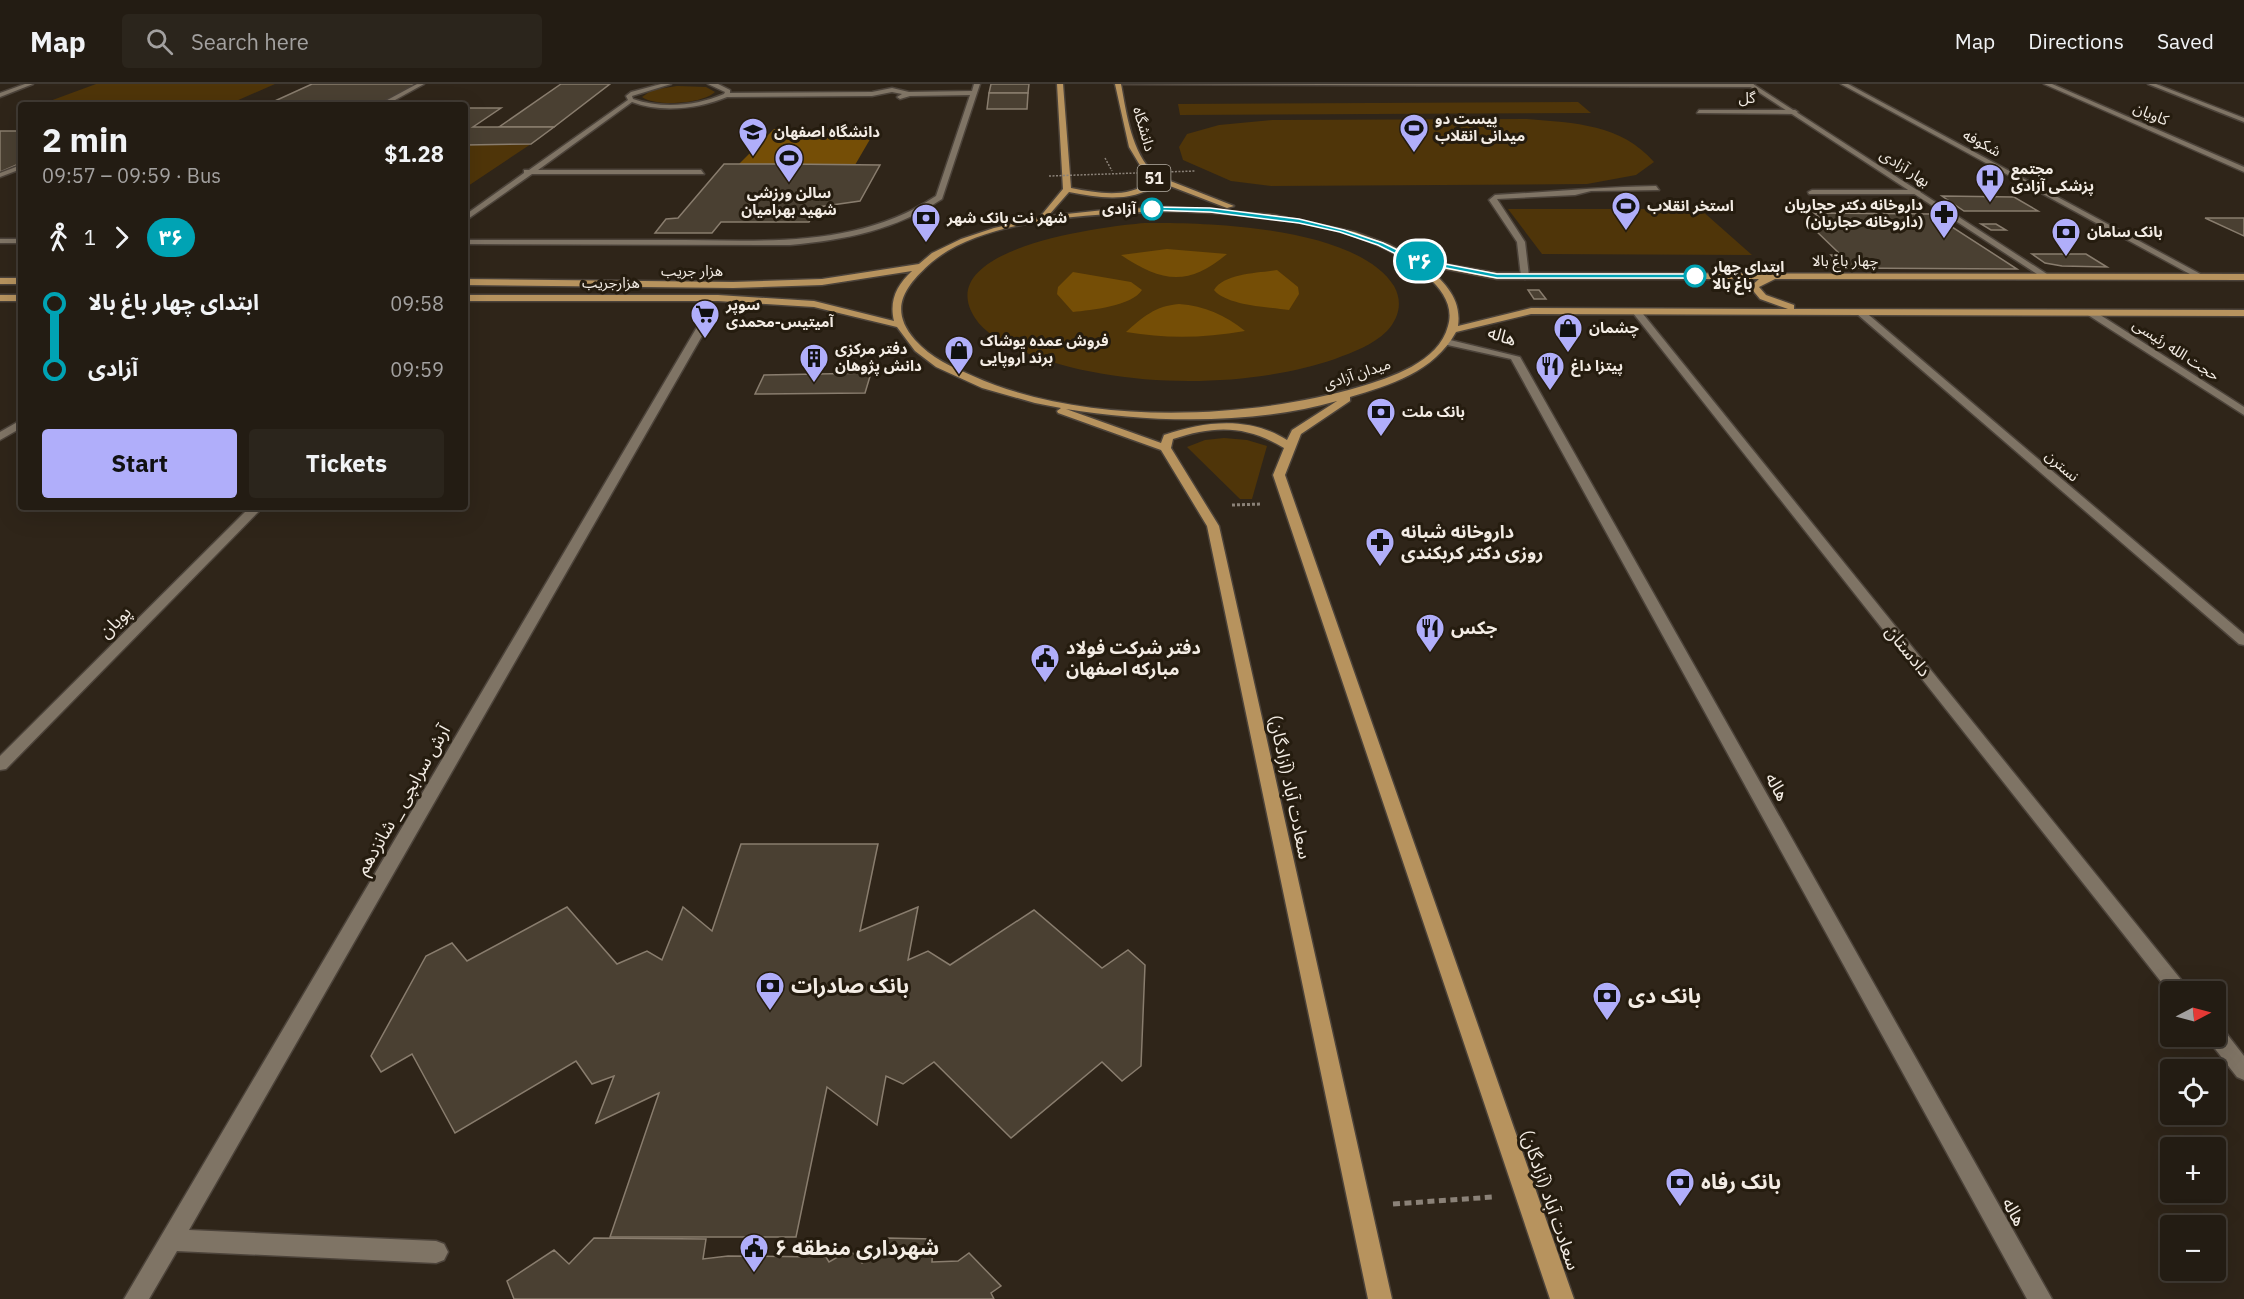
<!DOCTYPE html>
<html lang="en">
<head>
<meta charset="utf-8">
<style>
  :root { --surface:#231c13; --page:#2b251c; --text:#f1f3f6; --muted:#a3a1a0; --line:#403a33; --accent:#b0aefa }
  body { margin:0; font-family:"IBM Plex Sans","Noto Sans Arabic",sans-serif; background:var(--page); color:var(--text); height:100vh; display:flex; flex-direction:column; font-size:22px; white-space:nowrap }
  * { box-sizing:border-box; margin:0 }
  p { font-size:20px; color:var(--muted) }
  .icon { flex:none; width:33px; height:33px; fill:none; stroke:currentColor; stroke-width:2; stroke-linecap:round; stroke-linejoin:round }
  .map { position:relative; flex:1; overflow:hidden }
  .panel { position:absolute; left:18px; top:18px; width:450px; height:408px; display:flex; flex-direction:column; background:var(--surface); border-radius:6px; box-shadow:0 6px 24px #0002,0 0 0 2px var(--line) }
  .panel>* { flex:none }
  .badge { padding:0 12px; border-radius:20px; font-size:21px; line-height:39px }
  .needle { width:39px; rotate:84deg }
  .tools { position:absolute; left:2160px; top:897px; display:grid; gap:12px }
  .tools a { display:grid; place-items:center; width:66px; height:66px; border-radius:6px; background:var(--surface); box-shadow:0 6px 24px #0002,0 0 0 2px var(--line); font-size:30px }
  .map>.badge { position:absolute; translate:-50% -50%; box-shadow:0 0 0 3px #fff }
  .legs { display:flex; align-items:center; gap:9px; height:66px; padding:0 24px; font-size:20px }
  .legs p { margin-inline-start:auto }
  .overview { display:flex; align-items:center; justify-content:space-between; height:102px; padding:0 24px }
  h1 { font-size:33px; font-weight:700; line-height:45px }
  .action { display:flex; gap:12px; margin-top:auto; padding:12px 24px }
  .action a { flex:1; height:69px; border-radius:6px; background:var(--accent); color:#111; font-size:24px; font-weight:700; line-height:69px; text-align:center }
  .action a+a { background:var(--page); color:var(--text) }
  ul { padding:0 24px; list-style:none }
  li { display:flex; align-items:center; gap:21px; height:66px; font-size:22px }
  li i { display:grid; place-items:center; width:9px; height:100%; margin:0 8px; background:currentColor }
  li i::after { content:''; width:15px; height:15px; margin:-8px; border:4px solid; border-radius:50%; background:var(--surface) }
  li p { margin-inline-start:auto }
  li:first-child i { background:linear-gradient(#0000 50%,currentColor 0) }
  li:last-child i { background:linear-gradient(currentColor 50%,#0000 0) }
  header { display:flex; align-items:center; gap:36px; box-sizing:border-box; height:84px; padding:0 30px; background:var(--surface); border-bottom:2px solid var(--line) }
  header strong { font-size:28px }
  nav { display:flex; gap:33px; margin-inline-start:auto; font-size:21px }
  .search { width:420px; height:54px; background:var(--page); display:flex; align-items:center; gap:15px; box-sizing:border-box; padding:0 21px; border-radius:6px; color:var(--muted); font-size:22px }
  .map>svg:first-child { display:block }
</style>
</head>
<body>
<header>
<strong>Map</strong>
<div class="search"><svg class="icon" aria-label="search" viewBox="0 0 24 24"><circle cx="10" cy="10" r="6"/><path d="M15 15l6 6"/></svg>Search here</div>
<nav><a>Map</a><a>Directions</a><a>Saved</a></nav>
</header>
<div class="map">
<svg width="2244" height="1215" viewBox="0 0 2244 1215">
  <rect width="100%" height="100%" fill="#2f2519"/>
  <g fill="#4f3509">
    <polygon points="96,0 275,0 227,21 39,21"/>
    <path d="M677,2L706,3L715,8C702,20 656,23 642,13L652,6Z"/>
    <polygon points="1578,18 1591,29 1180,31 1178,20"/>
    <path d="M1527,35C1575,39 1621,40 1654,78L1636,91L1587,100L1271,102L1231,97L1183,76L1179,63L1187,50L1219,41L1272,36Z"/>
    <polygon points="531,60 465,104 465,61"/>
    <polygon points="1508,125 1700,125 1752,171 1542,170"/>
    <path d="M1145,139C1208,138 1357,143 1394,202C1403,218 1399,234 1387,247C1373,261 1353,268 1335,275C1245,306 1111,305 1022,267C1005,259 985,250 975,234C929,163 1107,142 1145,139Z"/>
    <polygon points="1224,354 1247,356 1267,362 1252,415 1240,415 1187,363 1205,356"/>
  </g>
  <g fill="#754e06">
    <polygon points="774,45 876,45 855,81 739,80"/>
    <path d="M1167,165L1227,170C1188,203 1161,198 1121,171Z"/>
    <path d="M1277,186L1298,203L1299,210L1289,226C1270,223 1227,222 1214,206C1224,189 1260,189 1277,186Z"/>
    <path d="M1073,188L1131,198L1142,206C1132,222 1091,226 1073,228L1057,210L1058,203Z"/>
    <path d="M1179,220C1205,222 1225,231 1245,247C1204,254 1167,255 1126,248C1143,233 1155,222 1179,220Z"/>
  </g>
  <g fill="#4a4032" stroke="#897d6e" stroke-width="1.5">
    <polygon points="312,0 421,0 381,21 266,21"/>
    <polygon points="561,0 610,0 554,43 499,43"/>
    <polygon points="991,0 1029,0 1028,9 989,9"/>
    <polygon points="989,9 1028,9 1027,25 987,25"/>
    <polygon points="465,24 501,24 473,43 554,43 531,60 465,61"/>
    <polygon points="0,47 21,47 21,79 0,88"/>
    <polygon points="724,80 786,80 880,81 860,117 818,123 809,138 721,138 712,149 655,149 666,135 678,134"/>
    <polygon points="1942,112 2014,113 2038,127 1964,127"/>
    <polygon points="1814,129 1932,130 2017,185 1838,184 1827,176 1836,176 1831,171 1841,171 1813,144 1820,144 1814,140 1821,140 1813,133 1819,133"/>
    <polygon points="2205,134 2244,134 2244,152"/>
    <polygon points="1981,140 1996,140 2006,146 1991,146"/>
    <polygon points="2032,170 2086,170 2107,183 2062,182 2045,179"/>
    <polygon points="1528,206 1539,206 1546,215 1534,215"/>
    <polygon points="871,289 865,309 755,310 764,291"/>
    <polygon points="741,760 878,760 860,847 918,823 908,876 928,867 950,881 1034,826 1102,884 1128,866 1145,881 1141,982 1122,997 1102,978 1011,1054 934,978 903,1000 886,992 877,1041 827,1003 796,1153 610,1153 659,1009 596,1039 614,992 592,1000 576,977 455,1049 412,970 381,988 371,972 426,872 452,859 467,877 567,823 617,880 647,867 662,876 683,823 712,847"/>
    <polygon points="594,1154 706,1155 703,1175 728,1172 826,1173 829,1178 850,1166 862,1179 884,1166 888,1154 933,1155 932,1178 958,1177 969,1169 1001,1202 991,1209 994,1215 514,1215 507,1197 554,1166 569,1180"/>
  </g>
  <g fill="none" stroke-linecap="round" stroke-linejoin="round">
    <g stroke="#4c433a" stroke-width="3">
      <g id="lane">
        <polygon points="25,0 33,0 0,13 0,9"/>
        <polygon points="417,0 424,0 386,21 378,21"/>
        <path d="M661,0H671L632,12L633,15C662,25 696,22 724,10L725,8L708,0H718L730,6V9L872,8L892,4L909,8L972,7L974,0H980L942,115C896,146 845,156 790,161L465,160V156C532,156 599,156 666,156C758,156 855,166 936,112L970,11L910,12L900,15L897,13L902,10L892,8L872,12L727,13C698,25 661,29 632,18L538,86H701L704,90H532L465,137V131L524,89V86H529L628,16L626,12L631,8Z"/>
        <polygon points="21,81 21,85 0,93 0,89"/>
        <path d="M1656,102L1659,106L1591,107L1575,111L1497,115L1525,158L1529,192L1525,195L1521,192L1517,158L1489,116L1495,111C1549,108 1602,103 1656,102Z"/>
        <rect x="0" y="155" width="21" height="4"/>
        <polygon points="705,235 710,238 189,1146 436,1157 444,1160 448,1168 444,1176 436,1179 177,1167 149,1215 124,1215 700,238"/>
      </g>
    </g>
    <g stroke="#4c433a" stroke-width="3">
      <g id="street">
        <polygon points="1115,0 1753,0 1754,1 1751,3"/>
        <polygon points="1841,0 1848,0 2206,193 2199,195"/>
        <polygon points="2044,0 2052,0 2244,83 2244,88"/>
        <polygon points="2148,0 2156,0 2244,34 2244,38"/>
        <polygon points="1699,26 1795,26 1798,28 1795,30 1697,29"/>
        <polygon points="1812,106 1917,106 1921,108 1917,110 1809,110 1808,108"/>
        <polygon points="1633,225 1639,225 2191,908 2170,909 1633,229"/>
        <polygon points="1857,226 1863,226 2244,550 2244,561 2239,560 1857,230"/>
        <polygon points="2088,227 2094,227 2244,323 2244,331 2088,231"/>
        <polygon points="1446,255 1520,273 2052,1215 2027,1215 1511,275 1443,260 1441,258"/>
        <polygon points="21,336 21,344 0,356 0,348"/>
        <polygon points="250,423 263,423 6,685 0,686 0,672"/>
        <polygon points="2216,943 2223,945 2244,972 2244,996 2237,993 2209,957 2207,952 2216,952"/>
      </g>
    </g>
    <g stroke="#4c433a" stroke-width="3">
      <polygon id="secondary" points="1746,0 1753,0 2050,192 2043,194"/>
    </g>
    <g stroke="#4c433a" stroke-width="3">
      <g id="primary">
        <path d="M1057,0H1063L1071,104C1098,109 1126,115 1150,98L1129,63L1115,0H1121C1127,32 1131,67 1155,91L1234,122L1227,124L1157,97V101C1130,119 1099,114 1069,108L1048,132L1104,126L1167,123L1274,131L1355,148L1390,161L1416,175L1497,189L2244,190V196L1775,195L1759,203L1766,211L1794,221V225L2244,226V232L1531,230L1456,248C1434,288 1390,301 1350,313V317L1301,350L1285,391L1574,1215H1550L1273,391L1284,364C1246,341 1215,341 1173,355L1171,364L1219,442L1392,1215H1368L1207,442L1161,366L1058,329L1057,327L1061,324L1035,319L982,304L936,283L915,267L897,243L814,223L718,217H465V211H718L814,217L894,237C889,216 897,201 912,187L822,201L733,204L465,201V195L733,198L822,195L919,180L932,169L961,155L994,144L1039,134L1063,105ZM1167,127C1250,130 1363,135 1428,193C1442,206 1454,222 1448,242C1439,278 1390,294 1359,303C1245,336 1084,342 973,292C952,283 931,274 915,256C887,224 906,201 932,178C985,133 1100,130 1167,127ZM1425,181L1497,195H1759L1750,203L1760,215L1788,225L1531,224L1458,242C1462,214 1444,198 1425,181ZM1337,317L1292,346L1287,356C1249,332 1205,337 1164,351L1161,359L1066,325C1151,339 1253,341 1337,317Z"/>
        <rect x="0" y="194" width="21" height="6"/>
        <rect x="0" y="211" width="21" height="6"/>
      </g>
    </g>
    <polyline stroke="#8b8278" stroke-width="1.5" stroke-dasharray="2 1.5" stroke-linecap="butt" points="1105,74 1112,87"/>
    <polyline stroke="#8b8278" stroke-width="3" stroke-dasharray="3 2" stroke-linecap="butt" points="1232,421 1261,420"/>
    <polyline stroke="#8b8278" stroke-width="5" stroke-dasharray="7 4.5" stroke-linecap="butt" points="1393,1120 1493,1113"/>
    <use href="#lane" fill="#7f7465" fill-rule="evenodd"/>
    <use href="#street" fill="#7f7465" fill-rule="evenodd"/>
    <use href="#secondary" fill="#7f7465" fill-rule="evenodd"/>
    <use href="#primary" fill="#b7935e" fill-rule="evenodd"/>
    <polyline stroke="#8b8278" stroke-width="1.5" stroke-dasharray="2 1.5" stroke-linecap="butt" points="1049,92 1195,87"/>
  </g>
  <polygon fill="#00a3b4" stroke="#fff" stroke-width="1.5" points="1152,123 1210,124 1299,135 1344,146 1383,159 1414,174 1497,190 1695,190 1698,192 1695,194 1497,194 1410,177 1378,161 1340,148 1299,139 1210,128 1150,126"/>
  <defs>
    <g id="stadium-pin" transform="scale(1.5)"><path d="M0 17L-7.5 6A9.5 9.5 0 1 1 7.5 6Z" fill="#b0aefa" stroke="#251c0f"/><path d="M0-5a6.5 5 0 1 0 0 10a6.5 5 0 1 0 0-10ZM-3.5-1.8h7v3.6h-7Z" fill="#111"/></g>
    <g id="university-pin" transform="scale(1.5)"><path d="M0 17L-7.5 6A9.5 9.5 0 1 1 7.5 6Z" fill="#b0aefa" stroke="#251c0f"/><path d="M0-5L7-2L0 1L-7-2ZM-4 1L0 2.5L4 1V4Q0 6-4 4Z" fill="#111"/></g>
    <g id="hospital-pin" transform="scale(1.5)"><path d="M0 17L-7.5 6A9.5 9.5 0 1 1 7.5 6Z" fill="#b0aefa" stroke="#251c0f"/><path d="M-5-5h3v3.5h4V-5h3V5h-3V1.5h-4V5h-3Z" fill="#111"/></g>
    <g id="pharmacy-pin" transform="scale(1.5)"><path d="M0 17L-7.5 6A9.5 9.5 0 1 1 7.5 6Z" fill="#b0aefa" stroke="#251c0f"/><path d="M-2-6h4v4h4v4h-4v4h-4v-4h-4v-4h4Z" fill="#111"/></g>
    <g id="bank-pin" transform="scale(1.5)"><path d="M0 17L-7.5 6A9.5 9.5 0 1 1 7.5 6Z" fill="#b0aefa" stroke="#251c0f"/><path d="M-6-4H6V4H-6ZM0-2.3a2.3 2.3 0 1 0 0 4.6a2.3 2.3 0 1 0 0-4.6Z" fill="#111"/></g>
    <g id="supermarket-pin" transform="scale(1.5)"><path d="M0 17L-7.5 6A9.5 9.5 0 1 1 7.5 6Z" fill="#b0aefa" stroke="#251c0f"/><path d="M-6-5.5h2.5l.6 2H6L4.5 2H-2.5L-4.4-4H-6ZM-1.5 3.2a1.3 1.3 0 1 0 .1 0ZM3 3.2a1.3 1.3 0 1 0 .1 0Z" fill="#111"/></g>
    <g id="shop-pin" transform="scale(1.5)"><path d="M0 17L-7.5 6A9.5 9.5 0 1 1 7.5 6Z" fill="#b0aefa" stroke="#251c0f"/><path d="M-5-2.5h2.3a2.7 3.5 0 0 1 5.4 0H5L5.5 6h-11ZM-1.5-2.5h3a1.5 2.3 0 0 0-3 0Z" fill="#111"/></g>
    <g id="building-pin" transform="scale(1.5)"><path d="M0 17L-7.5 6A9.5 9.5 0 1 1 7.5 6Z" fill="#b0aefa" stroke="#251c0f"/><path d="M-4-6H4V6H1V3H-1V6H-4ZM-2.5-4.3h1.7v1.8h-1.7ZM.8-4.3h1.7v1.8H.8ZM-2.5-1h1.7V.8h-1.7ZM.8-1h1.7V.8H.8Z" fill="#111"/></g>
    <g id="restaurant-pin" transform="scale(1.5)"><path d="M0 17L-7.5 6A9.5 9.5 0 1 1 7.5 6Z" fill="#b0aefa" stroke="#251c0f"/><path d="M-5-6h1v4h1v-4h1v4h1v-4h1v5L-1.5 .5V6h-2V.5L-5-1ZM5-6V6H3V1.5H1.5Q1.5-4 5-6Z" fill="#111"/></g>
    <g id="civic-pin" transform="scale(1.5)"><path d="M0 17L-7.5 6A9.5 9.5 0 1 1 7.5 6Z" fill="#b0aefa" stroke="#251c0f"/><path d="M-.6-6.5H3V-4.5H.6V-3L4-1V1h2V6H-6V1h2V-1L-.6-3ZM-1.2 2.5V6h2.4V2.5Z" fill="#111"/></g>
  </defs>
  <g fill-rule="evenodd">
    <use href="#stadium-pin" x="1414" y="44"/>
    <use href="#university-pin" x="753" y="48"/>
    <use href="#stadium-pin" x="789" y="74"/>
    <use href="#hospital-pin" x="1990" y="94"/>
    <use href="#stadium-pin" x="1626" y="122"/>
    <use href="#pharmacy-pin" x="1944" y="130"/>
    <use href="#bank-pin" x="926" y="134"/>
    <use href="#bank-pin" x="2066" y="148"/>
    <use href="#supermarket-pin" x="705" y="230"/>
    <use href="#shop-pin" x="1568" y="244"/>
    <use href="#shop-pin" x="959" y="266"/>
    <use href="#building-pin" x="814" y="274"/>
    <use href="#restaurant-pin" x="1550" y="282"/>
    <use href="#bank-pin" x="1381" y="328"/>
    <use href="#pharmacy-pin" x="1380" y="458"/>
    <use href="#restaurant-pin" x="1430" y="544"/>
    <use href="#civic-pin" x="1045" y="574"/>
    <use href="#bank-pin" x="770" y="902"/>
    <use href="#bank-pin" x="1607" y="912"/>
    <use href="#bank-pin" x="1680" y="1098"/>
    <use href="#civic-pin" x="754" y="1164"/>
  </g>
  <g fill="#fff" stroke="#00a3b4" stroke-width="3">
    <circle cx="1152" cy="125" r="10"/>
    <circle cx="1695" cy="192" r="10"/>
  </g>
  <g text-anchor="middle" stroke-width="6" stroke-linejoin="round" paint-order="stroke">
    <g font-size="15" fill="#f3ece4" stroke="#251c0f">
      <text x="1747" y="19">گل</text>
      <text transform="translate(2151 30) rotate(23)" y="5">کاویان</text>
      <text transform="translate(1144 45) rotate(74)" y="5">دانشگاه</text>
      <text transform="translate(1982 59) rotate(28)" y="5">شکوفه</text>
      <text transform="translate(1905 84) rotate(33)" y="5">بهار آزادی</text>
      <text x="1845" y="182">چهار باغ بالا</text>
      <text x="692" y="192">هزار جریب</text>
      <text x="611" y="204">هزارجریب</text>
      <text transform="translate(2176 266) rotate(33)" y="5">حجت الله رئیسی</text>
      <text transform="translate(1357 290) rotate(-18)" y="5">میدان آزادی</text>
      <text transform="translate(2062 382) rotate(41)" y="5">نسترن</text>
    </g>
    <g font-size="15" font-weight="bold" fill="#f3ece4" stroke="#251c0f" text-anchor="start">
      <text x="1435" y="40">پیست دو<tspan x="1435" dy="17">میدانی انقلاب</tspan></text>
      <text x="774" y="53">دانشگاه اصفهان</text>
      <text x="2011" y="90">مجتمع<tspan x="2011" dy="17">پزشکی آزادی</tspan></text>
      <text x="789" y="114" text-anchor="middle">سالن ورزشی<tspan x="789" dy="17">شهید بهرامیان</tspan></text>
      <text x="1923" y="126" text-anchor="end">داروخانه دکتر حجاریان<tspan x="1923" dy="17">(داروخانه حجاریان)</tspan></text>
      <text x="1647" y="127">استخر انقلاب</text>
      <text x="947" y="139">شهر نت بانک شهر</text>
      <text x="2087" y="153">بانک سامان</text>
      <text x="726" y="226">سوپر<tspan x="726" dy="17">آمیتیس-محمدی</tspan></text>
      <text x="1589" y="249">چشمان</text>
      <text x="980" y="262">فروش عمده پوشاک<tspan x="980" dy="17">برند اروپایی</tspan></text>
      <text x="835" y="270">دفتر مرکزی<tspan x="835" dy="17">دانش پژوهان</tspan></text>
      <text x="1571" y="287">پیتزا داغ</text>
      <text x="1402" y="333">بانک ملت</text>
    </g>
    <g font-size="15" font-weight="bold" fill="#f3ece4" stroke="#251c0f" text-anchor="end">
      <text x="1136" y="130">آزادی</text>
      <text x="1712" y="188" text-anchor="start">ابتدای چهار<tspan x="1712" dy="17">باغ بالا</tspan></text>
    </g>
    <rect fill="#251c0f" stroke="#b5aea4" stroke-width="1.5" x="1137.5" y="81" width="33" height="26" rx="4.5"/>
    <g font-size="16" font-weight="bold" fill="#f3ece4">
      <text x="1154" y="100">51</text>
    </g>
    <g font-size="18" fill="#f3ece4" stroke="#251c0f">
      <text transform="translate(1502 252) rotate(17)" y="6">هاله</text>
      <text transform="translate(115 538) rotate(-45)" y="6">پویان</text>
      <text transform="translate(1908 567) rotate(51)" y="6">دادستان</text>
      <text transform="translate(1290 703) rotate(78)" y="6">سعادت آباد (آزادگان)</text>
      <text transform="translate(1777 703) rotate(61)" y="6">هاله</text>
      <text transform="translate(403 716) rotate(-60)" y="6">آرش سرابچی _ شانزدهم</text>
      <text transform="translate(1550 1116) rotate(71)" y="6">سعادت آباد (آزادگان)</text>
      <text transform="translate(2014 1128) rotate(61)" y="6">هاله</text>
    </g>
    <g font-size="18" font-weight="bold" fill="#f3ece4" stroke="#251c0f" text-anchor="start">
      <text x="1401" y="454">داروخانه شبانه<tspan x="1401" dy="21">روزی دکتر کربکندی</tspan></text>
      <text x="1451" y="550">جکس</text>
      <text x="1066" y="570">دفتر شرکت فولاد<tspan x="1066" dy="21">مبارکه اصفهان</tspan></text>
    </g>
    <g font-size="21" font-weight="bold" fill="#f3ece4" stroke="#251c0f" text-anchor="start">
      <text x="791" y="909">بانک صادرات</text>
      <text x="1628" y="919">بانک دی</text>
      <text x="1701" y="1105">بانک رفاه</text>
      <text x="775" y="1171">شهرداری منطقه ۶</text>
    </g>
  </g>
</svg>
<div class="tools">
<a><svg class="needle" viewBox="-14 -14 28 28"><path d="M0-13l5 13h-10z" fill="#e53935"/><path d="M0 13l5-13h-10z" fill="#a3a1a0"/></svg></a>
<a><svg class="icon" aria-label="locate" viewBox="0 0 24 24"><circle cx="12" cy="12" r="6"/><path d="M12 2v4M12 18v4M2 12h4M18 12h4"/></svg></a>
<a>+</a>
<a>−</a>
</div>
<b class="badge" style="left:1420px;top:177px;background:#00a3b4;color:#fff">۳۶</b>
<section class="panel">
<div class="overview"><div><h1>2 min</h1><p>09:57 – 09:59 · Bus</p></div><b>$1.28</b></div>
<div class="legs"><svg class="icon" aria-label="walk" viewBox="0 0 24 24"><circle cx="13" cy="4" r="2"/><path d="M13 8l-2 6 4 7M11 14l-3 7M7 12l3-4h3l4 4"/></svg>1<svg class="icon" aria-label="forward" viewBox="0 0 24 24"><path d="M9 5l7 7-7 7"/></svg><b class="badge" style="background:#00a3b4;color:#fff">۳۶</b></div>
<ul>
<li><i style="color:#00a3b4"></i><b>ابتدای چهار باغ بالا</b><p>09:58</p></li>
<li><i style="color:#00a3b4"></i><b>آزادی</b><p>09:59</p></li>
</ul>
<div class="action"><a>Start</a><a>Tickets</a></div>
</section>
</div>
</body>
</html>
